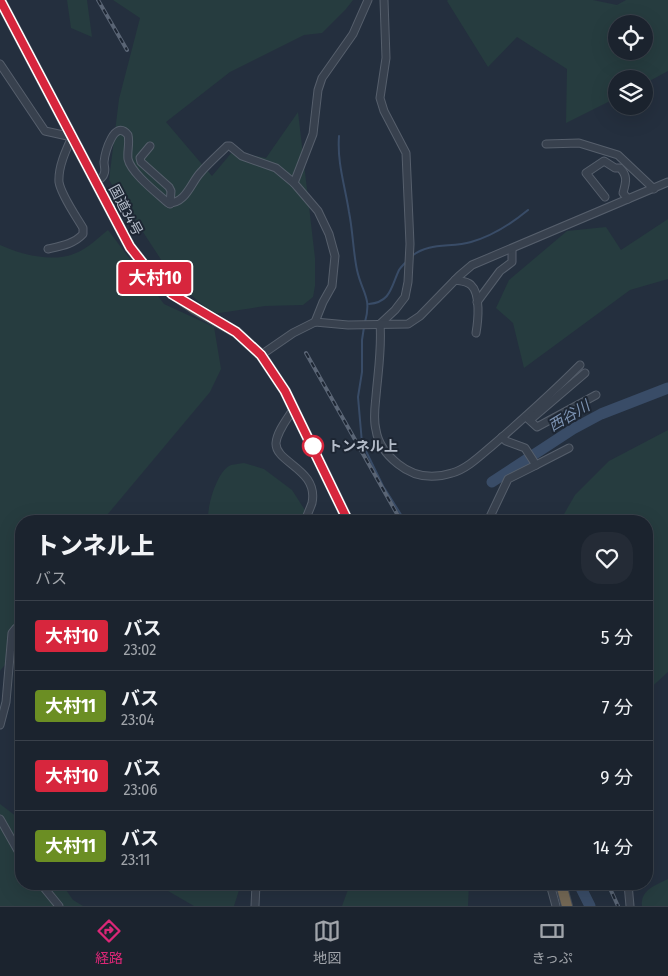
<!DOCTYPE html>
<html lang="ja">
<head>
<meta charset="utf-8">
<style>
  :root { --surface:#1b232e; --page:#242b36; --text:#f1f3f6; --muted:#a0a4aa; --line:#39404a; --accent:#db2777 }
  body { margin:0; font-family:"Fira Sans Condensed","Noto Sans JP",sans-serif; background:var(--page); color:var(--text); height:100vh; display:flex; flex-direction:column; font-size:19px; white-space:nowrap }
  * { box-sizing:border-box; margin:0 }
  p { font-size:16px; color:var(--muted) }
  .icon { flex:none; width:28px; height:28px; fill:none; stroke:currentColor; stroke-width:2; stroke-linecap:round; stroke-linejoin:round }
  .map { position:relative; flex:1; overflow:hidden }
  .sheet { position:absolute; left:15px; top:515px; width:638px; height:375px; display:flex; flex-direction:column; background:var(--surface); border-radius:20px; box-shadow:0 5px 20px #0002,0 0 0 1px var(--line) }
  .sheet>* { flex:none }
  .badge { padding:0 10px; border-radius:4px; font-size:18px; line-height:32px }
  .fabs { position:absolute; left:608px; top:15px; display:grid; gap:10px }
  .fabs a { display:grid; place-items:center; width:45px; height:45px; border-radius:50%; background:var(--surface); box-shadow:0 5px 20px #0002,0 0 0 1px var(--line); font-size:25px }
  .map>.badge { position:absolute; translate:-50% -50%; box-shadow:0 0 0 2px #fff }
  .round { display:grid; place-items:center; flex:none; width:52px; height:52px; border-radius:20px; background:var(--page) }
  .head { display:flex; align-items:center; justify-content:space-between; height:85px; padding:0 20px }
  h1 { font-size:24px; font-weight:800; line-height:38px }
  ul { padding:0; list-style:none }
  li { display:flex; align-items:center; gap:15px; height:70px; padding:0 20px; border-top:1px solid var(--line) }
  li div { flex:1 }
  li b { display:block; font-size:19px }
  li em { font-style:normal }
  li .badge { min-width:55px; font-weight:700; text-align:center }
  .dock { display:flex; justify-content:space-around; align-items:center; height:70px; border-top:1px solid var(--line); background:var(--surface); font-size:14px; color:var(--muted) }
  .dock a { display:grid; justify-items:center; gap:2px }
  .dock .on { color:var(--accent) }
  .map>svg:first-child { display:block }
</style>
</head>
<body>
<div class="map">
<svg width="668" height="906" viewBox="0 0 668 906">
  <rect width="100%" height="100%" fill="#242f3e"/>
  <g fill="#263c3f" fill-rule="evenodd">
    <polygon points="67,0 87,0 92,37 71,28"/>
    <polygon points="113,0 353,0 346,9 322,33 304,35 230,72 166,122 212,176 233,151 266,158 298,112 315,258 315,286 313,297 303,305 265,306 213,314 175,281 109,180 119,99 140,18"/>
    <path d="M448,0H593L617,5L626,0H668V71L644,84V79H616V98L566,123L567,69L517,37L488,67L447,1ZM616,24H644V51H616Z"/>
    <polygon points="668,219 668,279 630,290 524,368 513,323 496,308 509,280 567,231 606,227 621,250"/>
    <path d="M108,230L164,304L214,327L221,369L210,392L102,521H21V640L15,652L0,671V245C22,255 53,263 76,253C88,248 98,238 108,230Z"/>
    <polygon points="668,430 668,672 646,692 646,521 560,521 575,495 609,461"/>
    <path d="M244,463L264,469L292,490L312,521H208C207,507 216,474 229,466C233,464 240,464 244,463Z"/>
    <polygon points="0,804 21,820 21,884 62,884 73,900 83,906 0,906"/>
    <path d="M668,879V906H642C640,890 656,885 668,879Z"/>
    <polygon points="156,884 241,884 234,906 194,906"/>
    <polygon points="350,884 469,884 468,906 342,906"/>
  </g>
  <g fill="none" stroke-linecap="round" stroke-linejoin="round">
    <g stroke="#394c67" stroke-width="2">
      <path d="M339,136C337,163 345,186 349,212C353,232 353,251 357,270C362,293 372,297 365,322"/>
      <path d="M412,256C429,242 451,248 471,242C492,236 511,224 528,210"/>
      <path d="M369,304C391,302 391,287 399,270C401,267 404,264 407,261"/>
      <polyline points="364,327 362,340 362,372 358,397 362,443 383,486 405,521"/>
    </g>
    <g stroke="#394c67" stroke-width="11">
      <polyline points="492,482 573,429 601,414 668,388"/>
      <polyline points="579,884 590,906"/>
    </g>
    <g stroke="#565f6c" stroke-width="9">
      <g id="minor">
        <path d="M0,64L45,131L72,137C66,150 58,167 59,182C61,195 76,216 83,228V234C74,244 61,246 48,249"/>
        <polyline points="546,144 579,143 618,155 654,189"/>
        <polyline points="150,146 140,158 141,162 169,187 171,191 170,204"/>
        <path d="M96,182C99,180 103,178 104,174C106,170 104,167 104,162C105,153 114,118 128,135C130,143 127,150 128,159C131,173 157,193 168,203C186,204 191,182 201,172C209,163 218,155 227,146H230L242,156L276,168L294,183"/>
        <path d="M605,197L586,173L604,161L615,168H620C628,176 626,182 623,193L628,199"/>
        <path d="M455,280C461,281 467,281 471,285C481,294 478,321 476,333"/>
        <polyline points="477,302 500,271 512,262 512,249"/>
        <polyline points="315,322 323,302 332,286 335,256 329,234 318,211 294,183 313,134 318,90 322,78 353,34 368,0"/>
        <path d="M380,324C382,348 378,372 376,396C375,407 373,419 376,430C378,444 388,456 398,464C414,477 433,479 452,473C467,469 481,455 493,445C523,419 552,393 580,365"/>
        <polyline points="380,324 395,310 405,297 408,282 410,244 406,153 384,111 380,98 386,58 384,0"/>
        <polyline points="261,355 293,333 315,322 348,325 408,324 420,316 459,276 472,265 668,182"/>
        <path d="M294,408C288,418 277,431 276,443C275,463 319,469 312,503C310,509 307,515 305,521"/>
        <polyline points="526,417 537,427 596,395"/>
        <polyline points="530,420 585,373"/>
        <polyline points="502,437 506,441 525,448 536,465 569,448"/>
        <polyline points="488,521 508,479 536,465"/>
        <polyline points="0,725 6,702 12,633 16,628 21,629"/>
        <polyline points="0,819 21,856"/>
        <polyline points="41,884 59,906"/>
        <polyline points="550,884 556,906"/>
        <polyline points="628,884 630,906"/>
        <polyline points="255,906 256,884"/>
      </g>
    </g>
    <g stroke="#434c59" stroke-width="12">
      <g id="highway">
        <polyline points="0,0 130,247 152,275 173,294 195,309 236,332 261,355 285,391 348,521"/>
        <polyline points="561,884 567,906"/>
      </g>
    </g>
    <use href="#minor" stroke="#38414e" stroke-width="7"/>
    <use href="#highway" stroke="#746855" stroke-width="10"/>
    <g stroke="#5a6575" stroke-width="4">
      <g id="rail">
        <polyline points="98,0 127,50"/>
        <polyline points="306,353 401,521"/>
        <polyline points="608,884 618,906"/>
      </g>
    </g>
    <use href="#rail" stroke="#1d2633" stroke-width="2" stroke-dasharray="5.5" stroke-linecap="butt"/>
  </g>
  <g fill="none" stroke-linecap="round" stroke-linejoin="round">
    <g stroke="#fff" stroke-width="11">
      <polyline id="line" points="0,0 130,247 152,275 172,294 236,332 261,355 285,391 348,521"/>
    </g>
    <use href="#line" stroke="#d7263d" stroke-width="8"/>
  </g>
  <circle fill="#fff" stroke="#d7263d" stroke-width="2.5" cx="313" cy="446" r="10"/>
  <g text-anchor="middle" stroke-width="4" stroke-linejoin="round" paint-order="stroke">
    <g font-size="14" fill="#b4bcc9" stroke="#1d2633">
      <text transform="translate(126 210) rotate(62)" y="5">国道34号</text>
    </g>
    <g font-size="14" font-weight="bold" fill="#b4bcc9" stroke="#1d2633" text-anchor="start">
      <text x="328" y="451">トンネル上</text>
    </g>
    <g font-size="15" font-style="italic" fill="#7c92b1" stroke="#1d2633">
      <text transform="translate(569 416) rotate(-31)" y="5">西谷川</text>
    </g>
  </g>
</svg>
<div class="fabs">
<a><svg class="icon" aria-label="locate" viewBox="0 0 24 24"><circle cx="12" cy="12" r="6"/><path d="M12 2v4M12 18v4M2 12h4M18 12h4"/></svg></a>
<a><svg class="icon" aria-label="layers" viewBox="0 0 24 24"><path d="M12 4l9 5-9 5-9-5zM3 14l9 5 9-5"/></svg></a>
</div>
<b class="badge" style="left:155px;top:278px;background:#d7263d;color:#fff">大村10</b>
<section class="sheet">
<div class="head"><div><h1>トンネル上</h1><p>バス</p></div><a class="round"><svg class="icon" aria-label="heart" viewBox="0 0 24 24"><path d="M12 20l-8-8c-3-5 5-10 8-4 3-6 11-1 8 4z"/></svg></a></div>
<ul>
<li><span class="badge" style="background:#d7263d;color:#fff">大村10</span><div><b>バス</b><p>23:02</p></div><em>5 分</em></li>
<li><span class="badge" style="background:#6b8e23;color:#fff">大村11</span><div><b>バス</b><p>23:04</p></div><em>7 分</em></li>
<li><span class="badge" style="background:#d7263d;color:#fff">大村10</span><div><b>バス</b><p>23:06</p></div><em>9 分</em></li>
<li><span class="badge" style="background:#6b8e23;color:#fff">大村11</span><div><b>バス</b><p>23:11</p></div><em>14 分</em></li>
</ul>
</section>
</div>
<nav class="dock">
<a class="on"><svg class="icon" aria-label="directions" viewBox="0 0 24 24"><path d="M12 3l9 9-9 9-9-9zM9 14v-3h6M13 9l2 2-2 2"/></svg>経路</a>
<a><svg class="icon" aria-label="map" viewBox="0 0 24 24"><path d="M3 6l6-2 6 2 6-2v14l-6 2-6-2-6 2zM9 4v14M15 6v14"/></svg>地図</a>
<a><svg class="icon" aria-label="tickets" viewBox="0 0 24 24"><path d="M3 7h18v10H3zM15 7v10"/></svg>きっぷ</a>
</nav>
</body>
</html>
